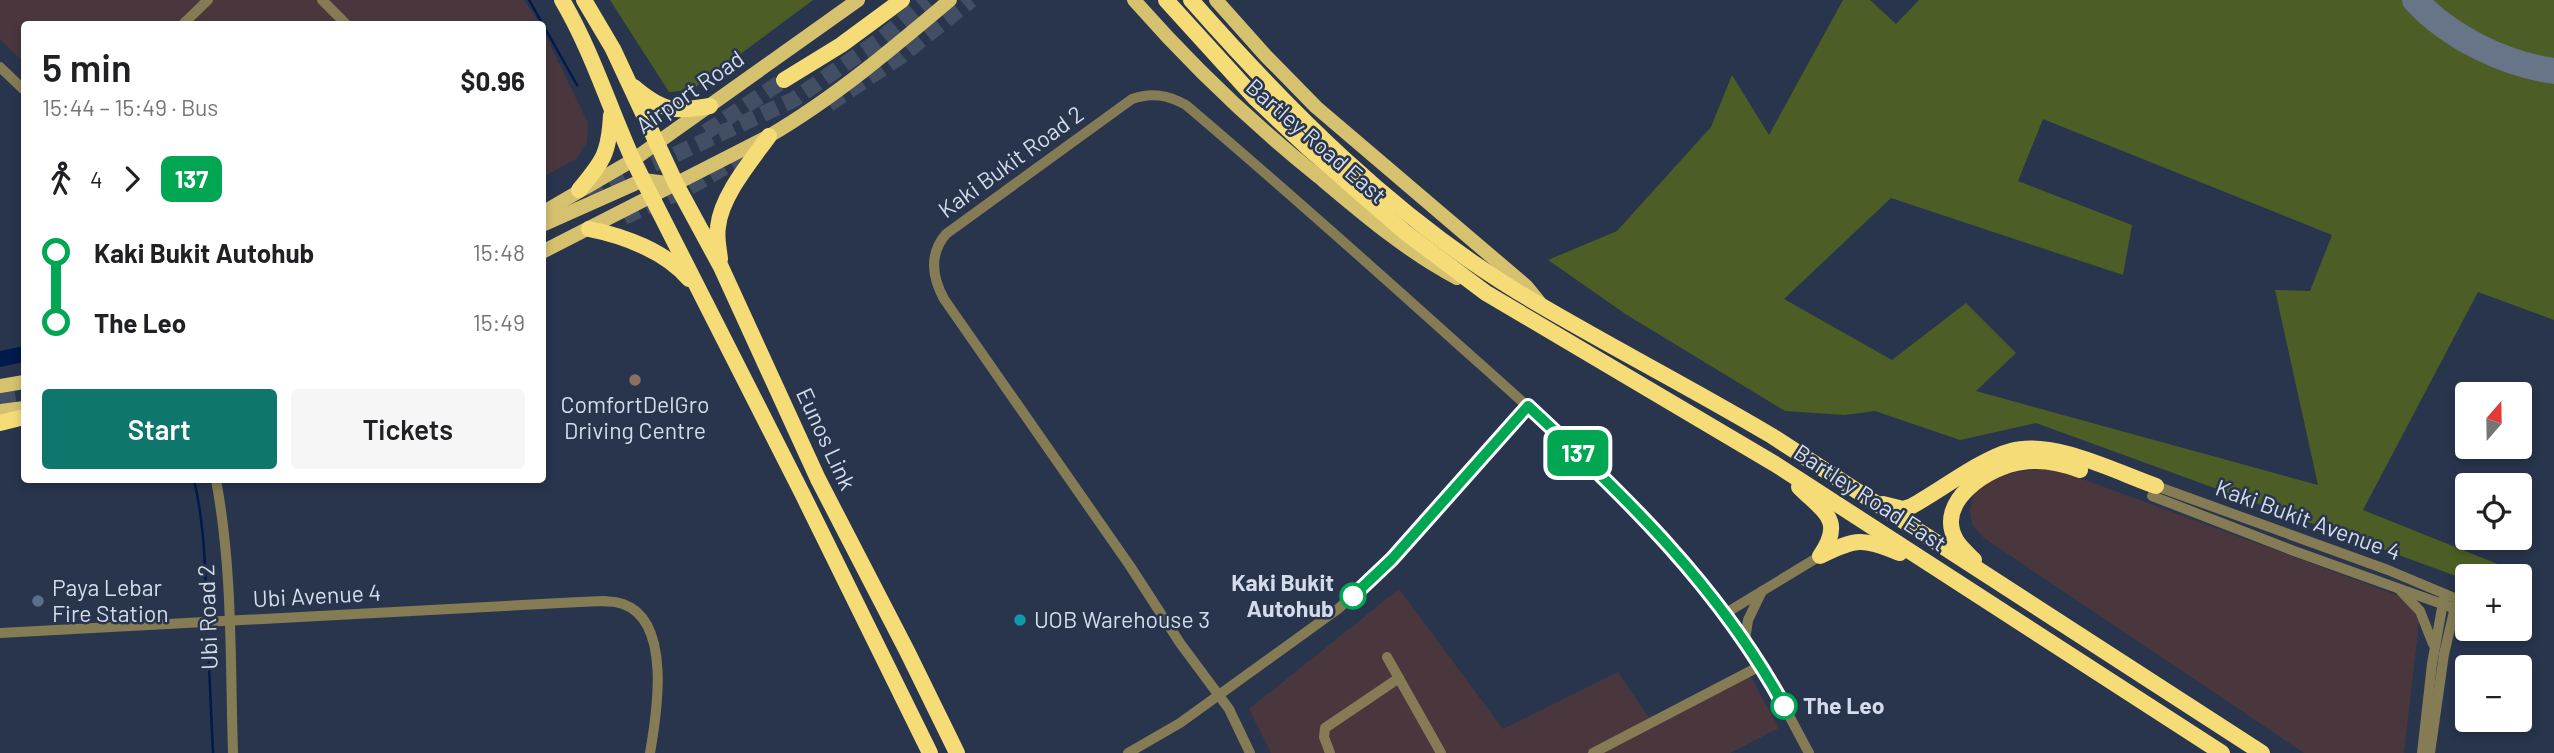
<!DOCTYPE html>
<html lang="en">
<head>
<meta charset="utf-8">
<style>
  :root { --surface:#fff; --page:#f6f6f6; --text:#202124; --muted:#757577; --accent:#0f766e }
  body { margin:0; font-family:Barlow,sans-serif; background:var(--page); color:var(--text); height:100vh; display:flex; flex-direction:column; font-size:26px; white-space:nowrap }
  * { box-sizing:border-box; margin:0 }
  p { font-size:23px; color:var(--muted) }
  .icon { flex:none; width:38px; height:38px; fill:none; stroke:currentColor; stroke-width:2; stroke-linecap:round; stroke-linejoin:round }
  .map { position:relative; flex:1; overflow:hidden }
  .panel { position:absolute; left:21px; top:21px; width:525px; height:462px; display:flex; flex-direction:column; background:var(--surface); border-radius:7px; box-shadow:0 4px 10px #0003 }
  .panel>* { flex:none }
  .badge { padding:0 14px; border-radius:10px; font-size:24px; line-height:46px }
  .needle { width:46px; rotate:20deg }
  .tools { position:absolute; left:2455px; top:382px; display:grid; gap:14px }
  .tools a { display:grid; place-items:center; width:77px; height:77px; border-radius:7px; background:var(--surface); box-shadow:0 4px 10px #0003; font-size:35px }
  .map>.badge { position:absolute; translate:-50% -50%; box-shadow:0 0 0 4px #fff }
  .legs { display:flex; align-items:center; gap:10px; height:77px; padding:0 21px; font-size:23px }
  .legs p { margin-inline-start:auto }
  .headline { display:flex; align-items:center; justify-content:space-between; height:119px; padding:0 21px }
  h1 { font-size:38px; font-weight:600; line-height:52px }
  .action { display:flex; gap:14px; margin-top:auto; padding:14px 21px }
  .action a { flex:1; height:80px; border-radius:7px; background:var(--accent); color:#fff; font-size:28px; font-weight:600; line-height:80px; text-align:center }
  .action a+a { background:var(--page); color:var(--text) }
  ul { padding:0 21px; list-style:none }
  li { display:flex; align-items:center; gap:24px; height:70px; font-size:26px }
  li i { display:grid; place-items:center; width:10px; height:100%; margin:0 9px; background:currentColor }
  li i::after { content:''; width:18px; height:18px; margin:-9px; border:5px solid; border-radius:50%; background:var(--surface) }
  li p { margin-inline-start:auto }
  li:first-child i { background:linear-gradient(#0000 50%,currentColor 0) }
  li:last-child i { background:linear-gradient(currentColor 50%,#0000 0) }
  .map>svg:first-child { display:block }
</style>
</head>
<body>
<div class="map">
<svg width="2554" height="753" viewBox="0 0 2554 753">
  <rect width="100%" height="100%" fill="#28354c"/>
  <g fill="#4a373e">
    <polygon points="0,0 524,0 540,24 24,24 24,63 0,39"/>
    <polygon points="543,30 588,123 587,142 576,159 543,177"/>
    <polygon points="2053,468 2421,604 2404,753 2304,753 1984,538 1972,525 1970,511 1973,496 1986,480 2015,472"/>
    <polygon points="1399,589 1503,729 1618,672 1649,718 1747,670 1779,728 1730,753 1271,753 1249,709"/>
  </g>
  <g fill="#4c5e25" fill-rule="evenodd">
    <polygon points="610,0 813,0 692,90 669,92"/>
    <path d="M1843,0H1870L1896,24L1919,0H2554V320L2478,292L2363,510L2515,571L2500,576H2468L2467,580L2036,423L1960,440L1875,411L1845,415L1785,411L1627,315L1548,260L1617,231L1711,127L1732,75L1769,135ZM2043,119L2332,235L2310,291L2275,290L2318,485L1976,391L2016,353L1966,303L1892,360L1784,299L1891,198L2123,275L2132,225L2018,181Z"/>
  </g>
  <polygon fill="#001a4c" points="24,346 24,362 0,367 0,351"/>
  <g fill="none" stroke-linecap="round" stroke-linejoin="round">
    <g stroke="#001a4c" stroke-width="2.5">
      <polyline points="529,0 577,85"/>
      <path d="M194,480C203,518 205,556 206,596"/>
      <polyline points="208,644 213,753"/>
    </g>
    <path stroke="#687488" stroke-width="26" d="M2415,0C2449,37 2504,64 2554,71"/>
    <g stroke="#424e64" stroke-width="16" stroke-dasharray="16 8" stroke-linecap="butt">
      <polyline points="829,104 901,56 971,0"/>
      <polyline points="706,132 784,80"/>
      <polyline points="587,192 672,156 793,100 881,39 927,0"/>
      <polyline points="624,217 688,188 744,156"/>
      <polyline points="0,401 24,397"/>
    </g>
    <g stroke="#857c55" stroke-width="10">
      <polyline points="322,0 346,24"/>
      <polyline points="183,24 208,0"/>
      <polyline points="0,67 24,90"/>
      <path d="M216,480C233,570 230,661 233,753"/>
      <polyline points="2156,486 2388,570 2457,599 2444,654 2430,753"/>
      <polyline points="2152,496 2294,551 2456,609"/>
      <polyline points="2400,590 2420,611 2433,644"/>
      <polyline points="1726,613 1820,556"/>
      <path d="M0,633L579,602C593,602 609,599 623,604C672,621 657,713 650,753"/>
      <polyline points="1745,640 1748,620 1762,591"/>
      <polyline points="1387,657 1441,753"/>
      <polyline points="1128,753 1180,723 1338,609 1382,569 1528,406"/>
      <path d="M1250,753L1229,709L1180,643L1130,566L944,299C932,277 929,254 946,234L1132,99C1152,92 1168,95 1186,105C1279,184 1370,265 1460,346C1555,430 1647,513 1725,612C1759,655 1783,705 1809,753"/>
      <polyline points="1330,753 1324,737 1325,728 1399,678"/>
      <polyline points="1593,753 1762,665"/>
      <polyline points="2422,753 2432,664 2444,597"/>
    </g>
    <g stroke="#d6c16f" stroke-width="14">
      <path d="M1134,0C1190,64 1253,124 1319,177C1363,214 1406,251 1457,278"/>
      <polyline points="1216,0 1265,55 1316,107 1526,286 1539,302"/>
      <polyline points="542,213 633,160 858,0"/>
      <polyline points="542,225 643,180 676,184"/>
      <path d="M542,252L769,136C834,98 892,49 950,0"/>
      <polyline points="0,386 24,382"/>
      <polyline points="0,411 24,408"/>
    </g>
    <g stroke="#f5dc77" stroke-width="16">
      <path d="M562,0C592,51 609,107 633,160L802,493L930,753"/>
      <polyline points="584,0 613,49 676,184 721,267 818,479 907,651 957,753"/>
      <polyline points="1166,0 1256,99 1308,148 1406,233 1486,293 1775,464 2222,753"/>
      <path d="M1191,0C1288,110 1392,215 1518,292C1601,342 1688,386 1772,436L2262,753"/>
      <polyline points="784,80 841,45 902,0"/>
      <path d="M634,87C663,112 675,112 710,106"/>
      <path d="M579,190C603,161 609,154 611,115"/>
      <path d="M589,229C624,236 665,251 689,279"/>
      <path d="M720,259C719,249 716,237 718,227C721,196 751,161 769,136"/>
      <polyline points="0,423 24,417"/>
      <path d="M1799,487C1824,512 1845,520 1820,556"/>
      <path d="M1883,504L1903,509L1912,506C1941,490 1981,459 2011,451C2053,439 2116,472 2156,486"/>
      <path d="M1822,555C1859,537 1862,539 1900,553"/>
      <path d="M1974,560C1968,554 1960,547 1956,540C1934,501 1990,466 2022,462C2041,459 2062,463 2080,470"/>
    </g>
  </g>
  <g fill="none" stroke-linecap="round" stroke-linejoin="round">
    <g stroke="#fff" stroke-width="16">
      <path id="line-1" d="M1353,596L1392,559L1528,406C1625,496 1720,588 1784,706"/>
    </g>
    <use href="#line-1" stroke="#00a651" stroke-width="10"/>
  </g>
  <circle fill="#8d6e63" stroke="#28354c" stroke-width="2.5" cx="635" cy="380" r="7"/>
  <g fill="#fff" stroke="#00a651" stroke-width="3.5">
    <circle cx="1353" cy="596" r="12"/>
    <circle cx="1784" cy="706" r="12"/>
  </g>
  <circle fill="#5c6f8a" stroke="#28354c" stroke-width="2.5" cx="38" cy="601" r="7"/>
  <circle fill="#0f9aa8" stroke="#28354c" stroke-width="2.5" cx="1020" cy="620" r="7"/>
  <g text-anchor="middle" stroke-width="5" stroke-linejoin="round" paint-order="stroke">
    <g font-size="23" fill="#d4dceb" stroke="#28354c">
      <text transform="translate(690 92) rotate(-35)" y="8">Airport Road</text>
      <text transform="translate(1316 141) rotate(41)" y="8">Bartley Road East</text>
      <text transform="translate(1011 162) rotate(-36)" y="8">Kaki Bukit Road 2</text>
      <text transform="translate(826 439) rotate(65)" y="8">Eunos Link</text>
      <text transform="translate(1870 498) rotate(33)" y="8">Bartley Road East</text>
      <text transform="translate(2308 520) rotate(20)" y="8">Kaki Bukit Avenue 4</text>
      <text transform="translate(317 596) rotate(-3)" y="8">Ubi Avenue 4</text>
      <text transform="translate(208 617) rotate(-92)" y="8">Ubi Road 2</text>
    </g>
    <g font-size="23" fill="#d4dceb" stroke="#28354c" text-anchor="start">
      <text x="635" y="413" text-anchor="middle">ComfortDelGro<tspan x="635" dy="26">Driving Centre</tspan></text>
      <text x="52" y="596">Paya Lebar<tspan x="52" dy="26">Fire Station</tspan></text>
      <text x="1034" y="628">UOB Warehouse 3</text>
    </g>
    <g font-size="23" font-weight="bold" fill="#d4dceb" stroke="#28354c" text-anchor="end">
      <text x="1334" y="591">Kaki Bukit<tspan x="1334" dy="26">Autohub</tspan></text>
      <text x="1803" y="714" text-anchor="start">The Leo</text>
    </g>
  </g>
</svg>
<div class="tools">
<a><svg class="needle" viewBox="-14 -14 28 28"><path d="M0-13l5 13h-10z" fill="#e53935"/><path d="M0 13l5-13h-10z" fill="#757577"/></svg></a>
<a><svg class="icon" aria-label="locate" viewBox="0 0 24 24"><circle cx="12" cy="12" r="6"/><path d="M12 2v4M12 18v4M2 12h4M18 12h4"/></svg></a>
<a>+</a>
<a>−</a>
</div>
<b class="badge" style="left:1578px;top:453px;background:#00a651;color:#fff">137</b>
<section class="panel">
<div class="headline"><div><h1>5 min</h1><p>15:44 – 15:49 · Bus</p></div><b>$0.96</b></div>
<div class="legs"><svg class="icon" aria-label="walk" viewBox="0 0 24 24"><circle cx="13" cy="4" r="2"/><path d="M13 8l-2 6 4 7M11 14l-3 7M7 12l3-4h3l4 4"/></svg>4<svg class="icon" aria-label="forward" viewBox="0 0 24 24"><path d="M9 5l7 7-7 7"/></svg><b class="badge" style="background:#00a651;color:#fff">137</b></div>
<ul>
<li><i style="color:#00a651"></i><b>Kaki Bukit Autohub</b><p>15:48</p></li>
<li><i style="color:#00a651"></i><b>The Leo</b><p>15:49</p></li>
</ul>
<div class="action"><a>Start</a><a>Tickets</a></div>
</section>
</div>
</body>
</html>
